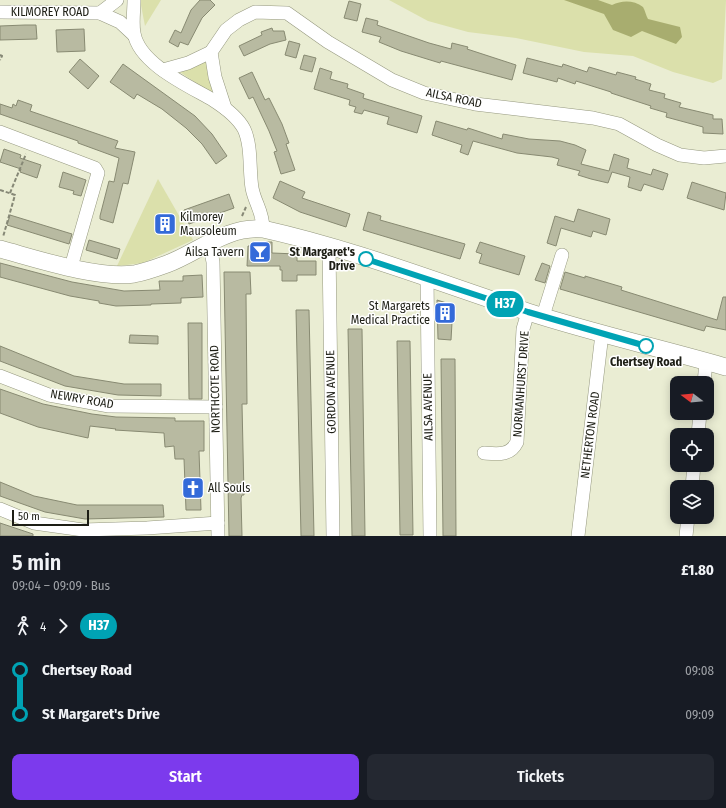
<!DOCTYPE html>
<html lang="en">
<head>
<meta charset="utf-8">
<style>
  :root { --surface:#171b24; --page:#242831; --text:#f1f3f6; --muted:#9ea1a6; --accent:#7c3aed }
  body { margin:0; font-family:"Fira Sans Condensed",sans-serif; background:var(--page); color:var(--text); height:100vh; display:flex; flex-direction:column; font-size:15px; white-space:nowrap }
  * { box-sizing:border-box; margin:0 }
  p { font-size:13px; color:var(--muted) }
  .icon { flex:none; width:22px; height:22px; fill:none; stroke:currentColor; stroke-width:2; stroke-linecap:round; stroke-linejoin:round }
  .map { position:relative; height:536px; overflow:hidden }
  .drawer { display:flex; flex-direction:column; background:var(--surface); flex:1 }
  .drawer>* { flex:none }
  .badge { padding:0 8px; border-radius:13px; font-size:14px; line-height:26px }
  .needle { width:26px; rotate:286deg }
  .buttons { position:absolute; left:670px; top:376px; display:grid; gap:8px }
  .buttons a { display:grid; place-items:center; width:44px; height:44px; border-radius:8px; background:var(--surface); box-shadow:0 2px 10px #0003; font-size:20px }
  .scale { position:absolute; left:12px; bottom:10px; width:77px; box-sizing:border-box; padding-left:4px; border:2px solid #1d1e15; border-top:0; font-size:11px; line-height:14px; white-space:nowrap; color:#1d1e15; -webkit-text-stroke:3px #fff; paint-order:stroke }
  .map>.badge { position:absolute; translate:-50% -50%; box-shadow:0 0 0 2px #fff }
  .legs { display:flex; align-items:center; gap:6px; height:44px; padding:0 12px; font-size:13px }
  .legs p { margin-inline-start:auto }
  .headline { display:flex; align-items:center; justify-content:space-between; height:68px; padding:0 12px }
  h1 { font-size:22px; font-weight:600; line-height:30px }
  .action { display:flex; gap:8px; margin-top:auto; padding:8px 12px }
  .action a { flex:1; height:46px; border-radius:8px; background:var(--accent); color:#fff; font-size:16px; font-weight:600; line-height:46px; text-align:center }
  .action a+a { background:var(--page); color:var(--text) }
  ul { padding:0 12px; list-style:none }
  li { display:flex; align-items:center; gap:14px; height:44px; font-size:15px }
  li i { display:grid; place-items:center; width:6px; height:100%; margin:0 5px; background:currentColor }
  li i::after { content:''; width:10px; height:10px; margin:-5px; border:3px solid; border-radius:50%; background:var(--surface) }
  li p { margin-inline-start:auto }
  li:first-child i { background:linear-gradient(#0000 50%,currentColor 0) }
  li:last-child i { background:linear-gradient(currentColor 50%,#0000 0) }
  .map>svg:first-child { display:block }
</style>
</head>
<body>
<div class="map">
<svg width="726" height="536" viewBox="0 0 726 536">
  <rect width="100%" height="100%" fill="#eaedd3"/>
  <g fill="#dbe0ab">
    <polygon points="140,0 161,0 145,26"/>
    <polygon points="389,0 726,0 722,79 713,83 673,72 633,56 584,52 516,38 468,32 428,21"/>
    <polygon points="206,59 215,96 180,72"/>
    <polygon points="158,179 193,240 143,263 117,266"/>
  </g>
  <path fill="#a8ad6f" d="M564,0H598L612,5C622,0 634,0 643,7C645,10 646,16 648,19L680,27L682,37L676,44L642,31L631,37L613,30L604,14Z"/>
  <g fill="#b8baa1" stroke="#888a72">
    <polygon points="200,0 210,0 215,5 202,18 188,45 180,42 178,47 169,42 175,30 181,33 191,10"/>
    <polygon points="349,1 361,4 357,21 344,18"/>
    <polygon points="366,18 378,21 377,25 429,43 451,49 452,43 468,47 467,49 516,65 512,80 441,61 440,63 401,51 379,42 381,37 362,32"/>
    <polygon points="25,25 36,25 37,39 0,40 0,26"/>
    <polygon points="272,28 273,31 284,31 286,40 270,44 244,56 239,46 262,35 261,32"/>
    <polygon points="84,29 85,51 57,52 56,30"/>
    <polygon points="289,41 300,44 296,58 285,55"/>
    <polygon points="304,55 316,58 312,72 300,69"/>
    <polygon points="527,58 562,67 563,64 587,72 589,67 616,75 617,72 636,77 635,79 651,84 649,90 665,94 664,98 681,103 679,107 713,115 713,119 722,119 723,134 703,133 703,127 666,117 667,113 650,108 651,106 611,93 611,92 576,81 575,84 558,78 557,82 523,73"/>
    <polygon points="80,59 99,76 88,89 69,72"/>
    <polygon points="123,64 195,116 212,134 227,156 216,164 202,144 186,128 162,109 137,94 134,99 110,82"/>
    <polygon points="320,68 332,72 330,79 348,84 347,88 364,94 363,98 422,116 417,133 387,124 389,117 364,110 362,114 354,112 356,107 349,105 350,100 314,89"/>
    <polygon points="252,72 265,100 269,98 282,124 289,143 286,144 295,170 281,174 274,152 277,151 269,131 253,97 249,99 239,78"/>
    <polygon points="18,100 32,105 30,111 118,141 115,148 135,152 128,184 123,183 113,223 100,219 100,216 109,181 114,182 119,158 78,143 78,141 0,114 0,104 12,108 13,104 16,106"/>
    <polygon points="436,121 467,130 468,128 502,139 503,134 529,139 560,141 575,145 586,150 581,164 609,171 614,154 629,159 627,168 651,175 653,169 668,174 663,190 644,184 641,191 628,187 630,177 612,172 608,183 591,179 578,175 580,171 557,165 559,159 552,157 517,153 473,141 468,155 460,152 462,145 432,135"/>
    <polygon points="4,149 21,155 20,158 41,165 37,178 20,172 21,169 0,162"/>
    <polygon points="63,172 86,180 81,196 73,194 74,191 59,187"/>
    <polygon points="280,181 305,192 302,198 350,214 346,227 300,212 273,198"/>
    <polygon points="692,182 726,193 724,210 687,198"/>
    <polygon points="229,194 234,208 189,224 184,210"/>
    <polygon points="578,209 610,219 606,235 593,231 591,237 561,228 556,246 547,243 555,216 574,222"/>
    <polygon points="368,212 381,216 380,220 465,244 460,259 363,230"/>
    <polygon points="10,215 72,234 69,244 7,225"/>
    <polygon points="89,240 120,249 117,259 86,250"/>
    <polygon points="253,242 272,242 272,253 297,254 297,261 316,261 316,275 297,275 297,281 282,281 282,270 280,270 280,266 247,266 248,246 253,246"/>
    <polygon points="480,242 525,256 519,275 479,263 482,254 476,252"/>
    <polygon points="0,263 72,282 124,291 160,290 159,281 183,281 183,276 202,275 203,297 181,298 181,303 151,304 151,305 116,306 99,303 99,301 70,296 0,277"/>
    <polygon points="542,263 550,266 545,283 535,280"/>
    <polygon points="224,272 250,272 251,294 246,294 247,404 242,404 244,495 242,495 241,498 242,536 229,536"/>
    <polygon points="565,272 585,278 585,276 622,287 621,290 717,320 723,297 726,297 726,330 706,326 704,331 560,289"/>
    <polygon points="437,300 453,305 451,340 438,339"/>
    <polygon points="296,310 309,310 314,536 301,536"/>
    <polygon points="188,323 202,323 202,399 189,399"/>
    <polygon points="348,329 362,329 365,536 352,536"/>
    <polygon points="130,335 158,336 158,344 129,343"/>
    <polygon points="397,341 410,341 413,535 400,535"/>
    <polygon points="0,346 74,376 124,384 161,384 161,396 118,395 65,386 0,361"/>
    <polygon points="441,359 455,359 456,536 443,536"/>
    <polygon points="0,389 43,404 92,414 116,417 175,418 175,421 204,421 204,451 199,451 201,510 186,510 184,459 175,459 174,446 165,447 164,433 115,430 116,429 90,426 88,438 38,427 0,413"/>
    <polygon points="0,482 34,496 77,505 163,505 164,517 85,519 45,512 0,496"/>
    <polygon points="0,523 33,534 33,536 0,536"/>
  </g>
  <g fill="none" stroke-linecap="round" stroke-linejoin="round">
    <g stroke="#95987f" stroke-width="14">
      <g id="minor">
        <path d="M134,0C134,11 132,23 134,33C139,64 189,86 213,100C224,107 237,116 244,129C252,146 249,170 252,188C255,204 263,211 263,229"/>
        <polyline points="0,12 100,13 120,22 134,35"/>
        <polyline points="100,13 117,0"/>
        <polyline points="163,70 188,63 211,52"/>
        <polyline points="225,108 215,77 211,52 226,30 239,20 255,12 287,13 328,42 392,80 424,93 475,104 593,118 619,124 657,145 680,155 704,158 726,156"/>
        <polyline points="0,132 95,168 98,173 71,267"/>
        <polyline points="209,242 213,262 218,536"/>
        <polyline points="329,248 333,536"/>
        <polyline points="427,277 430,536"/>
        <polyline points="543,316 562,255"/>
        <polyline points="0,376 49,395 109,406 216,407"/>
        <polyline points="704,383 706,362"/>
        <polyline points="698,435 700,413"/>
        <path d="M484,453C498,454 510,456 517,442L523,329L528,312"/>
        <polyline points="692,487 694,465"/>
        <polyline points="0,509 34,523 83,530 147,528 218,523"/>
        <polyline points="578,536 602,334"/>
        <polyline points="686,536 688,517"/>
      </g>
    </g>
    <g stroke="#95987f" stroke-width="18">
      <path id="major" d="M0,249C37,259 97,279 134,274C145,272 156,268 167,264C199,252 226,226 263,229C353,249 440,283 528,312C593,333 660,348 726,367"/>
    </g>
    <g stroke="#868876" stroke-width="2" stroke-dasharray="4 2" stroke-linecap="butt">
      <polyline points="0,55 2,56 0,60"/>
      <polyline points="0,190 15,195 3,237"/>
      <polyline points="10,193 26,154"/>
      <polyline points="242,216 246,207"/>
    </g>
    <use href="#minor" stroke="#fff" stroke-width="13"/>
    <use href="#major" stroke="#fff" stroke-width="17"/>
  </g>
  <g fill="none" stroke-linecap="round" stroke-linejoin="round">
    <g stroke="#fff" stroke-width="9">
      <polyline id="line-1" points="366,259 528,312 646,346"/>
    </g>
    <use href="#line-1" stroke="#00a3b4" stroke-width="6"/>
  </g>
  <defs>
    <g id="building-square" transform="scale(1.15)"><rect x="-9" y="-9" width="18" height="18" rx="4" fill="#336ad9" stroke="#fff"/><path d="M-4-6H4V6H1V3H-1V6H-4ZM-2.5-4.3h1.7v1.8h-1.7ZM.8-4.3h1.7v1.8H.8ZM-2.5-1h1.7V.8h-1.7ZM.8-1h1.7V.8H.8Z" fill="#fff"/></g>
    <g id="bar-square" transform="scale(1.15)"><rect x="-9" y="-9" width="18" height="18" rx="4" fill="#336ad9" stroke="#fff"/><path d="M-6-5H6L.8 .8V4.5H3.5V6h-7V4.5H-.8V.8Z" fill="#fff"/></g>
    <g id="church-square" transform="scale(1.15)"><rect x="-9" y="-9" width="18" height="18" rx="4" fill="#336ad9" stroke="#fff"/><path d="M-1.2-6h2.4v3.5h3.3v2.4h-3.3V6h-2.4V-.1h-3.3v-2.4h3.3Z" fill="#fff"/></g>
  </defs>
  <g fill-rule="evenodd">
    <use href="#building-square" x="165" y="224"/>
    <use href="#bar-square" x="260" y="252"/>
    <use href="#building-square" x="445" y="313"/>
    <use href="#church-square" x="193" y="488"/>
  </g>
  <g fill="#fff" stroke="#00a3b4" stroke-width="2">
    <circle cx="366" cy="259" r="7"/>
    <circle cx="646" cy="346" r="7"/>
  </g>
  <g text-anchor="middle" stroke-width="3" stroke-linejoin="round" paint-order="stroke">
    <g font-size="12" fill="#1d1e15" stroke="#fff">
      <text x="50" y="16">KILMOREY ROAD</text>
      <text transform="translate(454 98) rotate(12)" y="4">AILSA ROAD</text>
      <text transform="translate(521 384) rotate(-86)" y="4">NORMANHURST DRIVE</text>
      <text transform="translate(215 389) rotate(-91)" y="4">NORTHCOTE ROAD</text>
      <text transform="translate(331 392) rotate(-91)" y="4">GORDON AVENUE</text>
      <text transform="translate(82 399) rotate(10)" y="4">NEWRY ROAD</text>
      <text transform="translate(428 407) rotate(-91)" y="4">AILSA AVENUE</text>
      <text transform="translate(590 435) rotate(-83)" y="4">NETHERTON ROAD</text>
    </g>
    <g font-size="12" fill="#1d1e15" stroke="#fff" text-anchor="start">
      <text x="180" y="221">Kilmorey<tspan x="180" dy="14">Mausoleum</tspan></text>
      <text x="244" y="256" text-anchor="end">Ailsa Tavern</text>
      <text x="430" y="310" text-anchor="end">St Margarets<tspan x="430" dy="14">Medical Practice</tspan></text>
      <text x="208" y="492">All Souls</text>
    </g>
    <g font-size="12" font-weight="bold" fill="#1d1e15" stroke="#fff" text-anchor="end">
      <text x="355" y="256">St Margaret's<tspan x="355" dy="14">Drive</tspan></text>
      <text x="646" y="366" text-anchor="middle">Chertsey Road</text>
    </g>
  </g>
</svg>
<div class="buttons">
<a><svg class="needle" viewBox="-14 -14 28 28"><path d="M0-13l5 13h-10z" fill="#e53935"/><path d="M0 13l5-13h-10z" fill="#9ea1a6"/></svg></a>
<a><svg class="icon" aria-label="locate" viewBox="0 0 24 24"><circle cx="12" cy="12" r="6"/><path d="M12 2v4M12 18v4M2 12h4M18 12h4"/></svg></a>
<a><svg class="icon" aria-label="layers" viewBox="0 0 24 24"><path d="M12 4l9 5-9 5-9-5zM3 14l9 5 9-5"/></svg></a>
</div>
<div class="scale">50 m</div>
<b class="badge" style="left:505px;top:304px;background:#00a3b4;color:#fff">H37</b>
</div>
<section class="drawer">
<div class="headline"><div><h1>5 min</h1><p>09:04 – 09:09 · Bus</p></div><b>£1.80</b></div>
<div class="legs"><svg class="icon" aria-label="walk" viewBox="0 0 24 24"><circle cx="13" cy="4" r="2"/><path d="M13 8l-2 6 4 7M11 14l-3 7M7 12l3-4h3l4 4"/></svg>4<svg class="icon" aria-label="forward" viewBox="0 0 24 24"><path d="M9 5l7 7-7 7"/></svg><b class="badge" style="background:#00a3b4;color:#fff">H37</b></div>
<ul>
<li><i style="color:#00a3b4"></i><b>Chertsey Road</b><p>09:08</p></li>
<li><i style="color:#00a3b4"></i><b>St Margaret's Drive</b><p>09:09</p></li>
</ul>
<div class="action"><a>Start</a><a>Tickets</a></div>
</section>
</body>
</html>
